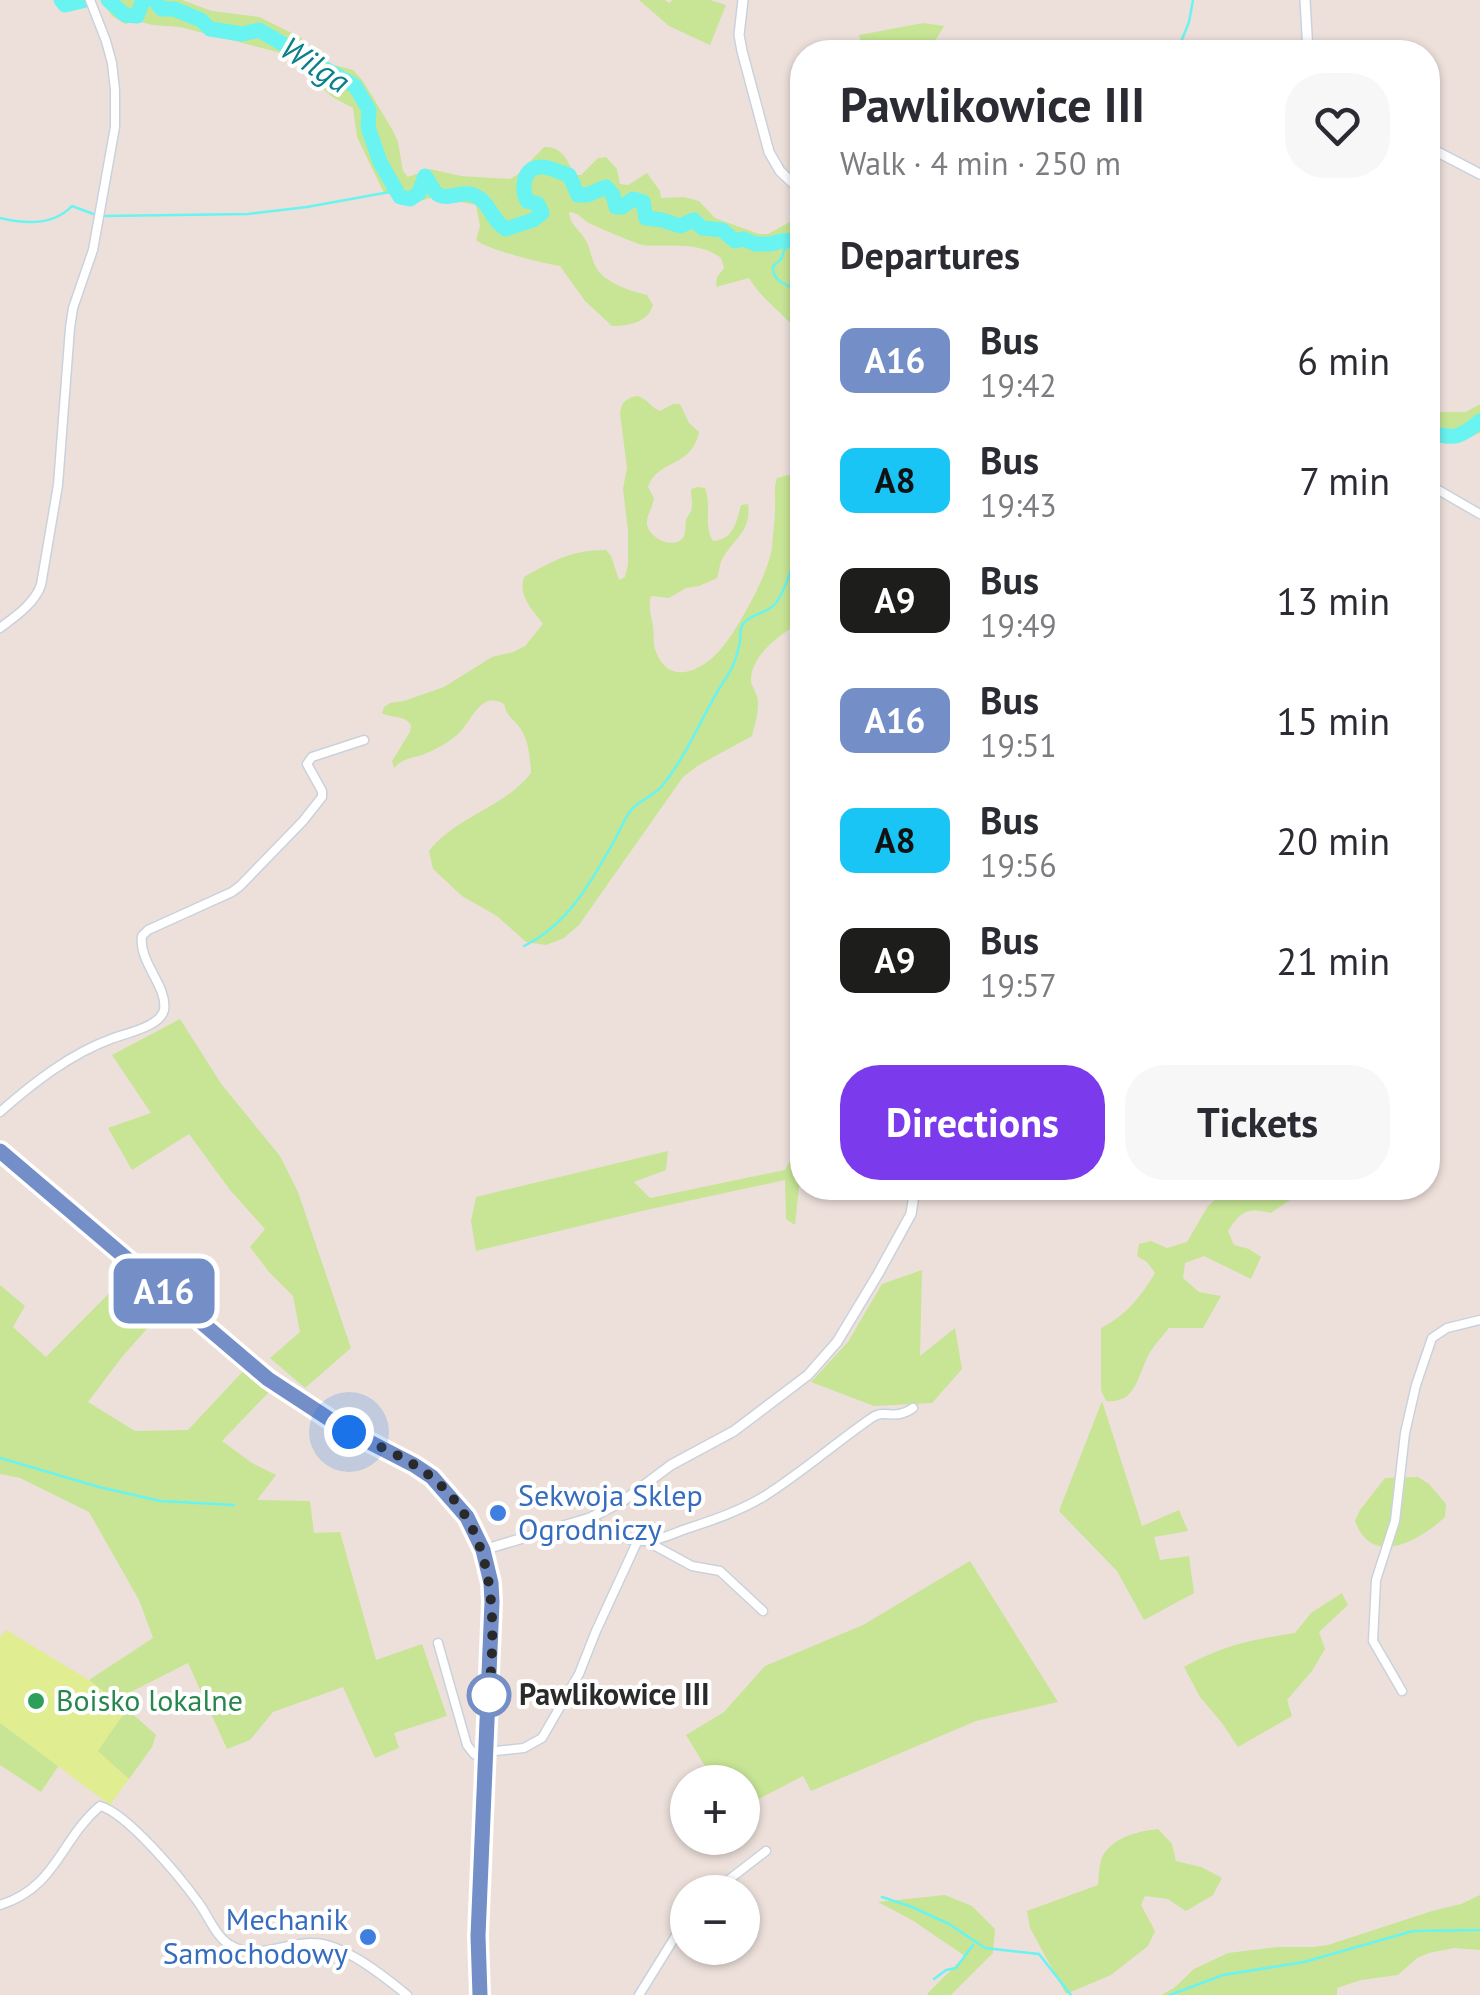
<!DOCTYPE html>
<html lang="en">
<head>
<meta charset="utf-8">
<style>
  :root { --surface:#fff; --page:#f7f7f7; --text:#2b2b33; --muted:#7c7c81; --accent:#7c3aed }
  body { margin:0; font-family:"PT Sans",sans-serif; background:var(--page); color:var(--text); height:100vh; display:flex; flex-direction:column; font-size:38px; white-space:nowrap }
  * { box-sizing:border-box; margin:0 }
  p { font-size:32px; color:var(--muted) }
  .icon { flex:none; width:55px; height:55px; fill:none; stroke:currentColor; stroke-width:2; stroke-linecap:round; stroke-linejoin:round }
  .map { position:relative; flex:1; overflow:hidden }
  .panel { position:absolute; left:790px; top:40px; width:650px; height:1160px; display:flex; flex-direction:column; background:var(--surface); border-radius:40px; box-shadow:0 2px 8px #0004 }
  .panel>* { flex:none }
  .badge { padding:0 20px; border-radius:15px; font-size:35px; line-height:65px }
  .controls { position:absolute; left:670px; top:1765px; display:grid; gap:20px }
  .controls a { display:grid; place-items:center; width:90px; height:90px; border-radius:50%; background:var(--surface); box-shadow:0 2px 8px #0004; font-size:50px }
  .you { position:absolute; width:50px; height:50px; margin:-25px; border:8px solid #fff; border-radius:50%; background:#1a73e8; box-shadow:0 0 0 15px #1a73e833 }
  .map>.badge { position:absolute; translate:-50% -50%; box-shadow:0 0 0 5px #fff }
  h2 { padding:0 50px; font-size:38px; line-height:90px }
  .round { display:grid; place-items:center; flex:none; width:105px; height:105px; border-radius:40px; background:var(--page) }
  .headline { display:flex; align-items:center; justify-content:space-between; height:170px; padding:0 50px }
  h1 { font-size:48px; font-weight:800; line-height:75px }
  .action { display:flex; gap:20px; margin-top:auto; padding:20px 50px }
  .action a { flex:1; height:115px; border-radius:40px; background:var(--accent); color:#fff; font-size:40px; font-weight:800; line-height:115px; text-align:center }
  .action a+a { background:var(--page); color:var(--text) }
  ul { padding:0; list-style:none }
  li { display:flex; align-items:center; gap:30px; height:120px; padding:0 50px }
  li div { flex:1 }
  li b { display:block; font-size:38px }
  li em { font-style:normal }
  li .badge { min-width:110px; font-weight:700; text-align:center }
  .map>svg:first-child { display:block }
</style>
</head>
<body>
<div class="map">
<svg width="1480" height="1995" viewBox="0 0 1480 1995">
  <rect width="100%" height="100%" fill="#ede0db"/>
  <g fill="#c7e595">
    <path d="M101,0H182L212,11L259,17L302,38L317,56L330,64L353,70L363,81L392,129L398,142L403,171L408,177L430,169L461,176L510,179L517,175L544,147C561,146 569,160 573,175H581L598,158L606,157L617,169L620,184L628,185L647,173L660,191L661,198L684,197L699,201L715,218L759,234H768L795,219H802V264L792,269L802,292V339C788,315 763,302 749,278L716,287L717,277L724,268L721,258C698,240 669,248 642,245C637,244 594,226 589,223C580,218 580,213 569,212C570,225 578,228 585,239C591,248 591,260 597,269C607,284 631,291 647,295L653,305C648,323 628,326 612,326L585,301L560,266C542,263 488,250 476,240L480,226L476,205L435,197L408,204L383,191L357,137L353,108L334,98L313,81L302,63L289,55L180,27L152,25L138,21L125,24L112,16Z"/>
    <polygon points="639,0 665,0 669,3 673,0 710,0 726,5 710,45 669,26"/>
    <polygon points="923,23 944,26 934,43 900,48 900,52 863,52 859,35"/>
    <path d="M638,396C648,399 651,408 660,411L673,404H680L689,423L699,432C691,469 659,458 648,487L654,498C653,507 647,514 647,522C646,537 675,552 684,536C686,533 685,524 686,520C689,512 692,514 692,505C692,500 691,495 691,489L698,487L705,488C712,505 703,525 713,541C734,539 736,523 741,505L748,504C752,534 731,539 721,562C719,567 719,573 717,578L699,586L686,588L669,598L651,596C648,607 651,615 653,626C654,633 653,642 655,649C668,688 702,671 721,649C738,629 769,573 772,547C773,534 775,521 775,508C776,497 773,489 777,478L796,473L802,467V622C783,632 750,655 751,681C751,683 756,694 757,696C760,710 755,723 752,736L699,765L683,777L579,925L564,938L546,945L526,942L497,916L462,896L433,869L429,851C456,816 504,808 531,773C530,756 529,738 517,724C510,716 507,716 504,704C479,690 472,723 457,735C446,744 435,750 422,755C411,758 402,759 394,768L392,761L410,732L411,725C403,714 393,719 382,713L384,707L390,703L404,701L444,687L492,657L513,652L525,646L543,624C532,609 518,597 524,577C553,561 571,550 606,550L611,556L619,580L625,577L628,564V531L623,489L627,468L620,413C621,402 628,397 638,396Z"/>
    <polygon points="1480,404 1480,433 1452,443 1428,438 1428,412 1466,412"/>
    <polygon points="180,1019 222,1085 280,1156 298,1192 351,1348 305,1388 270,1358 300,1332 293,1296 269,1272 250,1247 265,1229 230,1190 189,1134 132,1170 108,1128 151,1113 112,1055"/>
    <polygon points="802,1138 802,1177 800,1177 795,1225 786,1219 785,1180 646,1210 476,1251 471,1221 476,1197 668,1151 666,1170 634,1182 650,1198 785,1170"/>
    <path d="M1228,1188H1302L1297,1195L1271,1213C1247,1207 1241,1211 1228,1231L1234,1245L1249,1249L1261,1257L1251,1279L1204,1256L1185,1263L1183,1278L1199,1292L1221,1296L1203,1328H1169C1162,1337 1153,1346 1148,1356C1137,1377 1136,1404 1106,1401L1101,1390V1328C1125,1316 1141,1297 1155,1273L1147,1262L1137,1256L1139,1244L1151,1241L1167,1248L1187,1242L1208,1206Z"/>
    <polygon points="922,1270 920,1356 955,1328 962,1369 932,1403 874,1406 811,1382 848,1342 882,1284"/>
    <polygon points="127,1275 166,1307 122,1357 88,1402 135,1431 188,1430 246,1368 270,1391 222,1441 252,1463 276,1475 257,1500 310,1501 314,1533 340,1532 376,1660 422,1644 447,1716 394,1733 399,1748 375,1758 343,1687 273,1712 250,1740 227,1749 188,1663 115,1700 89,1680 153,1638 139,1600 89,1512 20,1478 0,1474 0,1285 25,1306 13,1327 46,1357"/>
    <polygon points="1102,1401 1142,1526 1179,1510 1188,1531 1154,1537 1160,1560 1189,1556 1194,1593 1144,1620 1117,1571 1059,1511"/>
    <path d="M1418,1477L1429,1484L1446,1504L1445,1517C1419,1541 1372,1568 1355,1521L1360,1510L1385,1478Z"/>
    <polygon points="970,1561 1058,1702 976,1721 811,1791 803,1776 743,1807 742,1782 710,1782 705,1766 686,1735 724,1712 765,1666 863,1625"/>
    <path d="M1342,1593L1348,1605L1319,1632L1325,1649L1312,1671L1287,1700L1292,1716L1238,1747L1222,1723L1200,1697L1184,1667C1224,1645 1251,1640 1295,1633L1311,1613Z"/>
    <polygon points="127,1709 156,1735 152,1747 129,1779 97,1751"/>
    <polygon points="0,1723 59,1765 41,1792 0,1765"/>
    <path d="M1158,1829L1172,1844L1176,1861L1201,1867L1222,1878L1213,1895L1186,1911L1168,1899L1145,1896L1141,1905L1155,1931L1148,1946L1111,1975L1066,1994L1030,1928L1027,1911L1098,1885C1099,1878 1099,1867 1101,1860C1109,1838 1138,1831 1158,1829Z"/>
    <polygon points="945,1895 972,1906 995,1929 993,1953 951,1995 929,1995 927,1994 965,1956 912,1920 878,1902"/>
    <polygon points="1480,1895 1480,1950 1454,1948 1429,1953 1417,1958 1398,1975 1361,1980 1337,1988 1337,1995 1161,1995 1174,1988 1194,1969 1228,1953 1278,1947 1314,1947 1328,1945 1432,1911 1461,1904"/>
  </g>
  <polygon fill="#e0ed90" points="6,1630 89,1680 127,1709 98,1751 129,1779 110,1805 0,1723 0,1637"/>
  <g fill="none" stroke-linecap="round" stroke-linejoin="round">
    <g stroke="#69f3f1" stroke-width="2.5">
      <polyline points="1177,52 1189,22 1193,0"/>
      <polyline points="104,216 248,214 307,207 395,191"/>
      <path d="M0,218C24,224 53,226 72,206L96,215"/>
      <path d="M792,242L784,250C782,261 780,260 773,266C772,281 785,284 797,290L802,310"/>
      <path d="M524,946C567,925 590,884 613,843C619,833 624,818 632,809C640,800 654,796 662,786C690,752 704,709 728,675C733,667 737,655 739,646C742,638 738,632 743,624C751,613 767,614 775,604C786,591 798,550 802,532"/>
      <polyline points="0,1458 99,1487 160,1501 234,1505"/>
      <polyline points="882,1897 912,1907 949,1924 985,1948 1039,1954 1071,1995"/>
      <polyline points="934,1979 946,1970 956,1968 973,1945"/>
      <polyline points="1170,1995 1223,1975 1304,1962 1413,1931 1480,1930"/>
    </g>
    <g stroke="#69f3f1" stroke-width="15">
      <polyline points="61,0 65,5 86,0"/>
      <polyline points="108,0 125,15 137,16 143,0"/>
      <path d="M154,0L162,9H174L201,20L210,29L242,34L259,30L355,86L369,110L368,127L380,162L400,197L410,199L419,193L425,176C429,181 433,192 439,195C452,201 463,187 479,198C491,206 493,222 506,229L533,220L542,213L538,204L527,201C521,188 523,166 542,167C550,167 561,173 569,175L578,195H587L606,187L613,195L616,207H622L633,199L643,202L646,218L662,220L680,226L694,220L702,228L722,230L735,241L743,239L756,244H771L781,241L802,240"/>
      <path d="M1428,432C1454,439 1459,439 1480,421"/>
    </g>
    <g stroke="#c9d2dc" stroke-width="11">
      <g id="minor">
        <polyline points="1428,484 1480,514"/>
        <path d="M0,628C16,616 34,604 41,585L58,485L70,328L73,308L93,250L115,127V90L112,63L106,41L90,0"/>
        <path d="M0,1112C33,1083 70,1054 111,1039C126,1033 160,1027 164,1010C168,986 138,962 142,936L148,930L232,892L240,886L303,821L322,797V791L307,764L312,757L364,740"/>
        <path d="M590,1518C604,1530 626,1542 646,1541C658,1541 672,1534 683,1530C710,1521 738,1512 763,1497C800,1474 834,1444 870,1419C885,1407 893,1422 913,1408"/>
        <polyline points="648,1542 692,1566 720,1571 763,1611"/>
        <polyline points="438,1643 467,1745 474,1754 485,1760"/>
        <polyline points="1402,1691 1373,1641 1376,1580 1395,1521 1405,1433 1416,1385 1432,1338 1447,1328 1480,1320"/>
        <polyline points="486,1752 524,1748 542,1738 579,1674 596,1631 638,1540"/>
        <polyline points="713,1892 766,1851"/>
        <path d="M0,1905C57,1887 60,1840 100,1806C127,1813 180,1877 198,1902C208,1915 216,1937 230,1945C256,1961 286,1942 313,1943C343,1943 385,1977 407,1995"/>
        <polyline points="639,1995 688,1916"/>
      </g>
    </g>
    <g stroke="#c9d2dc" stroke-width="12">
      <g id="tertiary">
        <polyline points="743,0 739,35 742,51 769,152 780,171 802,192"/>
        <polyline points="1305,0 1308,52"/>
        <polyline points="1428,147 1480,174"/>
        <polyline points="483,1550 590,1518 623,1501 671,1465 734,1431 808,1375 837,1342 878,1274 911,1214 915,1188"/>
      </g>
    </g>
    <g stroke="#c9d2dc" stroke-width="14">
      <polyline id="secondary" points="0,1151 268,1379 346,1430 414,1465 432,1477 467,1517 483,1550 491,1583 492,1602 478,1936 480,1995"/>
    </g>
    <use href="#minor" stroke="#fff" stroke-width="8"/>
    <use href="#tertiary" stroke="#fff" stroke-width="9"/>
    <use href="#secondary" stroke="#fff" stroke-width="10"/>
  </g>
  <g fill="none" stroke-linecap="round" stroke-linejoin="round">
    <g stroke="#fff" stroke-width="22">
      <polyline id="line" points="0,1151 268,1379 346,1430 414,1465 432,1477 467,1517 483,1550 491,1583 492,1602 478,1936 480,1995"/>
    </g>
    <use href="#line" stroke="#748ec8" stroke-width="15"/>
    <path stroke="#2a2a2a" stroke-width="10" stroke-dasharray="0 18" d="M349,1432C376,1445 406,1457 430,1476C498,1530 496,1617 489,1695"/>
  </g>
  <g fill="#3f7fe0" stroke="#fff" stroke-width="4">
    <circle cx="498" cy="1513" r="10"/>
    <circle cx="368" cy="1937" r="10"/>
  </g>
  <circle fill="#fff" stroke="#748ec8" stroke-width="5" cx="489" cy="1695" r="20"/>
  <circle fill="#2e9e5b" stroke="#fff" stroke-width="4" cx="36" cy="1701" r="10"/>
  <g text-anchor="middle" stroke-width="8" stroke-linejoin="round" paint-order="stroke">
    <g font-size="30" fill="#366cbe" stroke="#fff" text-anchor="start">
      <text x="518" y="1506">Sekwoja Sklep<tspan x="518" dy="34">Ogrodniczy</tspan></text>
      <text x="348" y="1930" text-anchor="end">Mechanik<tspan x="348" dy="34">Samochodowy</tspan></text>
    </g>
    <g font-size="30" font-weight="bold" fill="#2a2a2a" stroke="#fff" text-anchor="start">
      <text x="519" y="1705">Pawlikowice III</text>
    </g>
    <g font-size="30" fill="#27864d" stroke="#fff" text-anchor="start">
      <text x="56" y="1711">Boisko lokalne</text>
    </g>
    <g font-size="32" font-style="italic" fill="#09818a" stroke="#fff">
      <text transform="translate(315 65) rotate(33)" y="11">Wilga</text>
    </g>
  </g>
</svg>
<div class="controls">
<a>+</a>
<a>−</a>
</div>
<div class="you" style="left:349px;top:1432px"></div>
<b class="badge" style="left:164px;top:1291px;background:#748ec8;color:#fff">A16</b>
<section class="panel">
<div class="headline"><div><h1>Pawlikowice III</h1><p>Walk · 4 min · 250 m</p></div><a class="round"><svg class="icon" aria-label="heart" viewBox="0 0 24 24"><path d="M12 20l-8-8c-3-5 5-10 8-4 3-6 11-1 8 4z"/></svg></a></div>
<h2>Departures</h2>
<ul>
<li><span class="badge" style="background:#748ec8;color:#fff">A16</span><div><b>Bus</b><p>19:42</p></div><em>6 min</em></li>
<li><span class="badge" style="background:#18c5f4;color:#111">A8</span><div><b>Bus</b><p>19:43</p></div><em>7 min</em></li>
<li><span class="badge" style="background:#1d1d1c;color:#fff">A9</span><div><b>Bus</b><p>19:49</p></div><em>13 min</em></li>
<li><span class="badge" style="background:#748ec8;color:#fff">A16</span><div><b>Bus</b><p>19:51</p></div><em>15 min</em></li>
<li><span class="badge" style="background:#18c5f4;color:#111">A8</span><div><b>Bus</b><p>19:56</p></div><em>20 min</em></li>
<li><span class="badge" style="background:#1d1d1c;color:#fff">A9</span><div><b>Bus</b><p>19:57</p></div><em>21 min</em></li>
</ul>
<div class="action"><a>Directions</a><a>Tickets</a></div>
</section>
</div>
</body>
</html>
